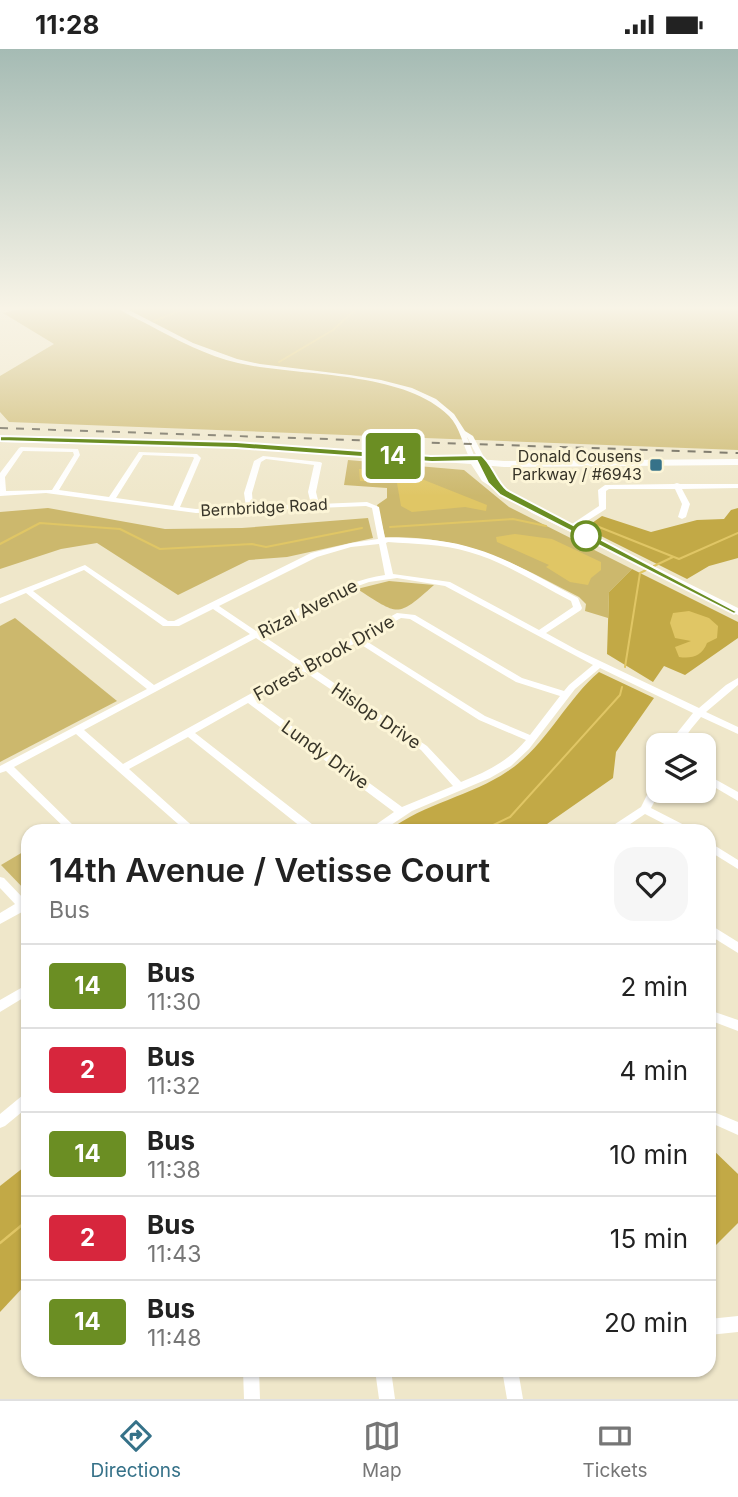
<!DOCTYPE html>
<html lang="en">
<head>
<meta charset="utf-8">
<style>
  :root { --surface:#fff; --page:#f6f6f6; --text:#222; --muted:#767676; --line:#e0e0e0; --accent:#367289 }
  body { margin:0; font-family:Inter,sans-serif; background:var(--page); color:var(--text); height:100vh; display:flex; flex-direction:column; font-size:26px; white-space:nowrap }
  * { box-sizing:border-box; margin:0 }
  p { font-size:23px; color:var(--muted) }
  .icon { flex:none; width:38px; height:38px; fill:none; stroke:currentColor; stroke-width:2; stroke-linecap:round; stroke-linejoin:round }
  .map { position:relative; flex:1; overflow:hidden }
  .sheet { position:absolute; left:21px; top:775px; width:695px; height:553px; display:flex; flex-direction:column; background:var(--surface); border-radius:21px; box-shadow:0 2px 5px #0004 }
  .sheet>* { flex:none }
  .badge { padding:0 14px; border-radius:5px; font-size:24px; line-height:46px }
  .buttons { position:absolute; left:646px; top:684px; display:grid; gap:14px }
  .buttons a { display:grid; place-items:center; width:70px; height:70px; border-radius:14px; background:var(--surface); box-shadow:0 2px 5px #0004; font-size:35px }
  .map>.badge { position:absolute; translate:-50% -50%; box-shadow:0 0 0 4px #fff }
  .round { display:grid; place-items:center; flex:none; width:74px; height:74px; border-radius:21px; background:var(--page) }
  .summary { display:flex; align-items:center; justify-content:space-between; height:119px; padding:0 28px }
  h1 { font-size:33px; font-weight:600; line-height:52px }
  ul { padding:0; list-style:none }
  li { display:flex; align-items:center; gap:21px; height:84px; padding:0 28px; border-top:2px solid var(--line) }
  li div { flex:1 }
  li b { display:block; font-size:26px }
  li em { font-style:normal }
  li .badge { min-width:77px; font-weight:700; text-align:center }
  .status { display:flex; justify-content:space-between; align-items:center; height:49px; padding:0 35px; background:var(--surface); direction:ltr }
  .status svg { height:19px; fill:currentColor }
  .tabs { display:flex; justify-content:space-around; align-items:center; height:98px; border-top:2px solid var(--line); background:var(--surface); font-size:19px; color:var(--muted) }
  .tabs a { display:grid; justify-items:center; gap:4px }
  .tabs .on { color:var(--accent) }
  .map>svg:first-child { display:block }
</style>
</head>
<body>
<div class="status"><b>11:28</b><svg viewBox="0 0 49 12"><path d="M0 12V9h3v3zM5 12V6h3v6zM10 12V3h3v9zM15 12V0h3v12zM26 1h20v11H26zM47 4h2v5h-2z"/></svg></div>
<div class="map">
<svg width="738" height="1350" viewBox="0 0 738 1350">
  <rect width="100%" height="100%" fill="#efe7ca"/>
  <g fill="#ccb86d">
    <polygon points="29,258 738,258 738,401 9,373 0,363 0,327 54,295 3,264"/>
    <path d="M348,411L464,421L509,458L632,520L609,543L608,569L585,562L586,555L579,548C510,512 466,487 385,488L377,456L387,449V439L344,436Z"/>
    <polygon points="48,459 165,480 242,479 368,469 373,489 287,508 249,511 178,546 97,494 61,500 0,520 0,463"/>
    <path d="M389,532L434,536C396,570 399,566 357,540Z"/>
    <polygon points="15,569 117,652 0,713 0,577"/>
    <polygon points="28,800 28,843 27,843 1,816"/>
  </g>
  <g fill="#c2a946">
    <polygon points="738,459 738,509 709,517 687,530 585,479 602,467 651,483 697,471 724,470 731,461"/>
    <polygon points="632,520 738,573 738,589 685,626 664,617 653,633 607,605 609,543"/>
    <path d="M599,623L654,649L616,703L613,729L537,782H388C426,753 470,748 508,722C546,697 565,652 599,623Z"/>
    <polygon points="709,1097 738,1125 738,1174 709,1203"/>
    <polygon points="28,1115 28,1233 0,1263 0,1137"/>
  </g>
  <g fill="#e0c665">
    <polygon points="359,420 399,421 487,456 486,462 465,458 412,463 401,457 397,434 360,432"/>
    <polygon points="515,485 552,490 601,513 601,521 591,529 588,536 570,533 546,518 549,516 497,493 496,488"/>
    <path d="M689,562L709,569L718,577L717,589L707,594C702,607 692,610 679,608L675,598L691,592L675,589L670,574L673,564Z"/>
  </g>
  <g fill="none" stroke-linecap="round" stroke-linejoin="round">
    <g stroke="#e0c665" stroke-width="2">
      <polyline points="154,272 190,258"/>
      <polyline points="279,313 333,281 358,258"/>
      <polyline points="594,476 679,510 738,484"/>
      <polyline points="390,478 513,470 546,477"/>
      <polyline points="0,495 40,474 120,480 160,500 252,495 266,498 362,479"/>
      <polyline points="654,517 673,508"/>
      <polyline points="625,618 640,524 646,521"/>
      <polyline points="481,782 510,768 620,646 622,638"/>
    </g>
    <polyline stroke="#e0c665" stroke-width="2.5" points="0,1194 28,1171"/>
    <g fill="#fff" fill-rule="evenodd">
      <polygon points="0,258 11,258 0,262"/>
      <path d="M116,258H123L193,294L237,310L260,315L350,326L381,331L412,339L436,350L454,365L465,382L473,387L487,414L481,415L467,388L475,409L470,410C463,397 460,378 449,367C403,321 299,328 238,314C207,307 177,291 149,276C138,270 126,265 116,258Z"/>
      <path d="M21,398L78,400L80,406L59,441L109,448L139,403L197,405L201,409L180,458L196,460L246,458L244,444L254,412L263,407L320,413L322,414L316,443L319,455L367,453L379,458L385,489C415,488 448,491 476,500C512,511 545,532 578,549L582,559L581,561L546,584L577,601L699,659L726,636L738,629V636L706,663L738,678V685L701,668L691,680L680,696H670L677,684L693,664L600,619L575,640L529,700L511,717L490,729L412,762L382,782H370L371,779L394,763L248,654L195,684L317,779L318,782H306L188,688L129,720L198,782H186L76,685L14,718L79,782H68L6,722L0,724V717L147,640L26,544L0,555V549L85,516L168,572H174L311,504L351,494L378,490L372,459L366,457L196,464L46,444L0,447V424L19,399ZM23,402L73,403L74,406L52,441L6,442L5,428ZM143,406L193,408L194,409L173,457L116,449ZM266,410L314,416L308,443L311,455L253,457L252,444L261,413ZM388,493C415,495 442,495 469,503C505,513 538,535 571,552L573,558L539,581L450,533L393,525L386,494ZM379,495L385,526C338,533 298,560 256,582L219,557L317,508L351,498ZM84,521L163,577H179L213,560L250,585L154,636L33,542ZM397,529L445,537L593,616L569,636L564,642L522,629L415,566L397,564L305,615L262,586L347,541L369,533ZM401,569L410,570L516,633L560,647L530,686L485,667L363,590ZM256,589L299,618L123,715L84,681ZM357,593L479,671L526,691C509,712 486,723 461,733L427,697L312,619ZM305,623L421,701L453,737L402,758L255,650Z"/>
      <polygon points="677,434 680,435 738,435 738,439 682,440 690,455 686,468 682,470 678,468 682,455 675,440 609,440 606,442 606,460 573,481 570,481 566,479 599,457 598,441 605,436 674,435"/>
      <polygon points="704,724 738,743 738,752 704,732"/>
      <polygon points="658,731 658,742 660,742 651,759 690,779 691,782 678,782 645,765 620,782 608,782 609,779 641,758 654,732"/>
      <polygon points="709,793 738,811 738,820 709,802"/>
      <polygon points="0,828 4,829 24,850 28,849 28,866 22,863 0,875 0,864 15,855 0,839"/>
      <polygon points="709,875 738,893 738,904 709,886"/>
      <polygon points="28,935 28,946 0,963 0,951"/>
      <polygon points="709,961 738,971 738,982 709,971"/>
      <polygon points="28,1044 28,1058 5,1077 0,1079 0,1065 23,1046"/>
      <polygon points="709,1061 738,1073 738,1086 709,1073"/>
      <polygon points="738,1267 738,1283 709,1286 709,1270"/>
      <polygon points="243,1321 259,1321 260,1350 244,1350"/>
      <polygon points="375,1321 391,1321 395,1350 379,1350"/>
      <polygon points="502,1321 518,1321 523,1350 507,1350"/>
    </g>
    <polygon fill="#fff" fill-rule="evenodd" points="0,387 236,393 468,410 472,406 477,410 504,412 738,410 738,416 504,418 481,416 488,428 538,460 738,559 738,566 532,464 482,432 471,415 236,399 0,393"/>
    <polyline stroke="#5e5a4b" stroke-width="2" stroke-dasharray="8 8" stroke-linecap="butt" points="0,379 738,404"/>
  </g>
  <linearGradient id="sky" x2="0" y2="1"><stop stop-color="#a5bbb4"/><stop offset="0.58" stop-color="#f8f4e7"/><stop offset="1" stop-color="#f8f4e7" stop-opacity="0"/></linearGradient>
  <rect width="738" height="447" fill="url(#sky)"/>
  <path fill="#6b8e23" stroke="#fff" stroke-width="2" d="M0,387L236,393L431,407L481,406C492,414 496,432 507,441L738,563L734,565L500,446L488,434L477,412L432,413L236,399L0,392Z"/>
  <rect fill="#367289" stroke="#fcf5d7" stroke-width="2.5" x="649" y="409" width="14" height="14" rx="3.5"/>
  <circle fill="#fff" stroke="#6b8e23" stroke-width="3.5" cx="586" cy="487" r="14"/>
  <g text-anchor="middle" stroke-width="6" stroke-linejoin="round" paint-order="stroke">
    <g font-size="16" fill="#383529" stroke="#fcf5d7" text-anchor="end">
      <text x="642" y="413">Donald Cousens<tspan x="642" dy="18">Parkway / #6943</tspan></text>
    </g>
    <g font-size="16" fill="#383529" stroke="#fcf5d7">
      <text transform="translate(264 458) rotate(-3)" y="6">Bernbridge Road</text>
    </g>
    <g font-size="18" fill="#383529" stroke="#fcf5d7">
      <text transform="translate(308 560) rotate(-27)" y="6">Rizal Avenue</text>
      <text transform="translate(324 609) rotate(-29)" y="6">Forest Brook Drive</text>
      <text transform="translate(376 667) rotate(34)" y="6">Hislop Drive</text>
      <text transform="translate(325 706) rotate(36)" y="6">Lundy Drive</text>
    </g>
  </g>
</svg>
<div class="buttons">
<a><svg class="icon" aria-label="layers" viewBox="0 0 24 24"><path d="M12 4l9 5-9 5-9-5zM3 14l9 5 9-5"/></svg></a>
</div>
<b class="badge" style="left:393px;top:407px;background:#6b8e23;color:#fff">14</b>
<section class="sheet">
<div class="summary"><div><h1>14th Avenue / Vetisse Court</h1><p>Bus</p></div><a class="round"><svg class="icon" aria-label="heart" viewBox="0 0 24 24"><path d="M12 20l-8-8c-3-5 5-10 8-4 3-6 11-1 8 4z"/></svg></a></div>
<ul>
<li><span class="badge" style="background:#6b8e23;color:#fff">14</span><div><b>Bus</b><p>11:30</p></div><em>2 min</em></li>
<li><span class="badge" style="background:#d7263d;color:#fff">2</span><div><b>Bus</b><p>11:32</p></div><em>4 min</em></li>
<li><span class="badge" style="background:#6b8e23;color:#fff">14</span><div><b>Bus</b><p>11:38</p></div><em>10 min</em></li>
<li><span class="badge" style="background:#d7263d;color:#fff">2</span><div><b>Bus</b><p>11:43</p></div><em>15 min</em></li>
<li><span class="badge" style="background:#6b8e23;color:#fff">14</span><div><b>Bus</b><p>11:48</p></div><em>20 min</em></li>
</ul>
</section>
</div>
<nav class="tabs">
<a class="on"><svg class="icon" aria-label="directions" viewBox="0 0 24 24"><path d="M12 3l9 9-9 9-9-9zM9 14v-3h6M13 9l2 2-2 2"/></svg>Directions</a>
<a><svg class="icon" aria-label="map" viewBox="0 0 24 24"><path d="M3 6l6-2 6 2 6-2v14l-6 2-6-2-6 2zM9 4v14M15 6v14"/></svg>Map</a>
<a><svg class="icon" aria-label="tickets" viewBox="0 0 24 24"><path d="M3 7h18v10H3zM15 7v10"/></svg>Tickets</a>
</nav>
</body>
</html>
